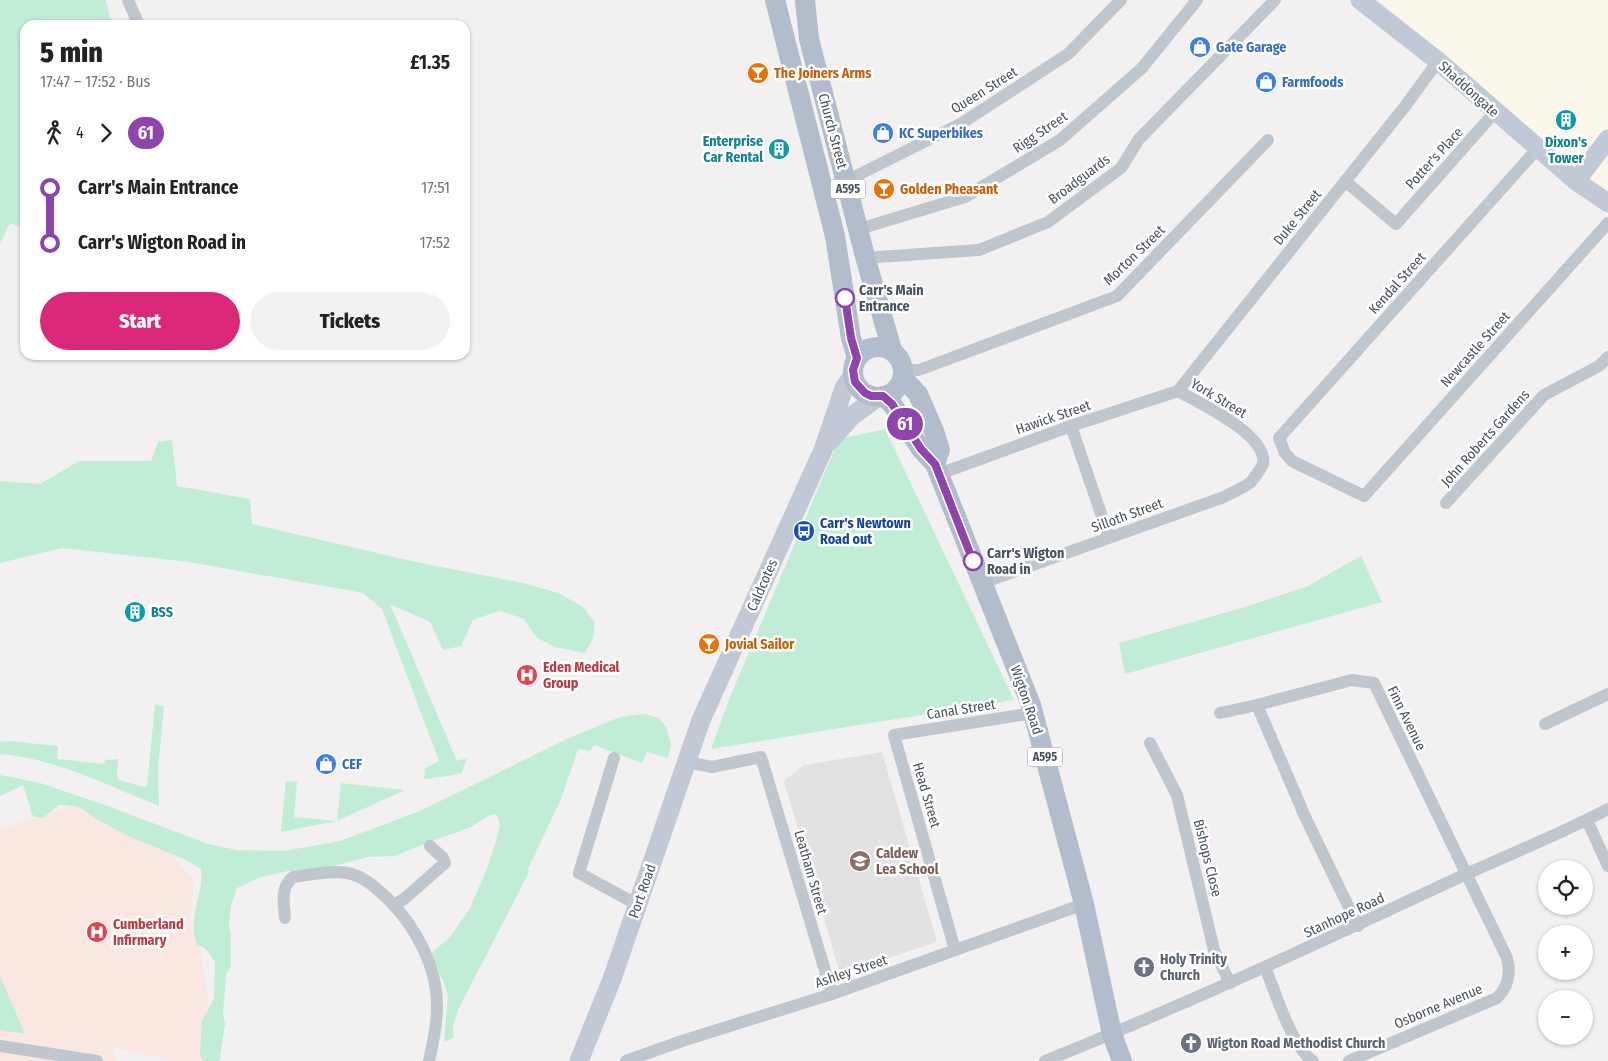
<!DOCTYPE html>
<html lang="en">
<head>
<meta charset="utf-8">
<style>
  :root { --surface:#fff; --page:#f2f2f2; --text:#222; --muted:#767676; --accent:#db2777 }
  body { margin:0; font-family:"Fira Sans Condensed",sans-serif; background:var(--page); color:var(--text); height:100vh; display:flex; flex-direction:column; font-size:19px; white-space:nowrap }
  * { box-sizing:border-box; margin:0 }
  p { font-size:16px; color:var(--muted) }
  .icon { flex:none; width:28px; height:28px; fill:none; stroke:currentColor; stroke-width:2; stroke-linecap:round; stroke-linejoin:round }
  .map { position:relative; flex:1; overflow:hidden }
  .panel { position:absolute; left:20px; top:20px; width:450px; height:340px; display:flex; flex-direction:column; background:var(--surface); border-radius:15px; box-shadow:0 1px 4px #0004 }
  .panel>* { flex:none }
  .badge { padding:0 10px; border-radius:16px; font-size:18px; line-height:32px }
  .controls { position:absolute; left:1538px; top:860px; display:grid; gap:10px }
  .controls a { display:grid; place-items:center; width:55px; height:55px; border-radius:50%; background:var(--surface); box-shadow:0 1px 4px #0004; font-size:25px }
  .map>.badge { position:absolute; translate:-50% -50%; box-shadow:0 0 0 2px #fff }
  .legs { display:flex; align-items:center; gap:8px; height:55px; padding:0 20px; font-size:16px }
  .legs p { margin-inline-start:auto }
  .headline { display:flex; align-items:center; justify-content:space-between; height:85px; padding:0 20px }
  h1 { font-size:28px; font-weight:800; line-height:38px }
  .button { display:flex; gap:10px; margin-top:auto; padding:10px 20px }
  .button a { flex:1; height:58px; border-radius:30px; background:var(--accent); color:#fff; font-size:20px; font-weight:800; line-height:58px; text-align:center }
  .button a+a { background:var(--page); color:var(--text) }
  ul { padding:0 20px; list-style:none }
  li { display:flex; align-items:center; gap:18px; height:55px; font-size:19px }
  li i { display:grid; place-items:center; width:8px; height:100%; margin:0 6px; background:currentColor }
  li i::after { content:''; width:12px; height:12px; margin:-6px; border:4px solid; border-radius:50%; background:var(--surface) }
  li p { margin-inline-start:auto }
  li:first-child i { background:linear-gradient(#0000 50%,currentColor 0) }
  li:last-child i { background:linear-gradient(currentColor 50%,#0000 0) }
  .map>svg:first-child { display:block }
</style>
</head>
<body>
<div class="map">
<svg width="1608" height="1061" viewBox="0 0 1608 1061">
  <rect width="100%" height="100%" fill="#f2f0f0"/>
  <polygon fill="#fbf8eb" points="1379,0 1608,0 1608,217"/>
  <polygon fill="#e3e1e2" points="882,752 937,942 840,974 784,781 804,765"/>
  <polygon fill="#fae7e2" points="75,804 163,845 194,881 190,919 200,945 213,1037 203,1061 171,1061 113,1047 116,1061 0,1061 0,830"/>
  <g fill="#c1edd7">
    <polygon points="0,0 106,0 110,18 123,25 25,25 25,229 10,223 0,244"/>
    <polygon points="885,429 1014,700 711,749 730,697 839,439"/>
    <polygon points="172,440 177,486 250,499 252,524 416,562 523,583 558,593 583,607 595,622 593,638 585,653 555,647 537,638 523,618 499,611 473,620 461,646 443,650 430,622 390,604 457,761 467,758 462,773 448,776 424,779 425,768 439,761 382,609 363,593 189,562 62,548 0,563 0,481 40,484 79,461 151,461 158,442"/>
    <polygon points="1361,556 1382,602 1125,674 1119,643 1245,607 1308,586"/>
    <path d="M155,705L164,706L158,768L159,806C108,786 55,758 0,754V742L9,741L58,746L57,759L104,764L105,760L118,759L117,777L119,780L145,787L147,785Z"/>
    <path d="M644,714L659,718L666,727L671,744L668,758L647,752L642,763L594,745L590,751L578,749L561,799L528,869L529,872L458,1010L453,1026L454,1037L444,1042L448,995L443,980L430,959L429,955L450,937L469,910L486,871L497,838L500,824L496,814L490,815L471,827L429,842L395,856L368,857L311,872L288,871L258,878L237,888L231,905L229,925L231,937V966L226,975L223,1014L225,1024L220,1057L219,1061H204L200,1056L202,1020L214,999L215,962L205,948L197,945C187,916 204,896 201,869L186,860L126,835L100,821L77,806L59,805L43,818L34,817L32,814L23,785L0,796V775L40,783L102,804L208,844L237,850L284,851L340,841L420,811L569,738L620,717Z"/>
    <polygon points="286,781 297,782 294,817 337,821 341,783 405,790 337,821 281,832"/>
    <polygon points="0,976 25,1034 0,1030"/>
  </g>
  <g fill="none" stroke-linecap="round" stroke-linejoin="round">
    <g stroke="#bfc6ce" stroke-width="12">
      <polyline points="128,0 139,25"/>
      <polyline points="1538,148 1279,438 1285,453 1292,461 1364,496 1608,223"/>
      <polyline points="846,181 962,123 1068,54 1121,0"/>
      <polyline points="1345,181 1396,224 1495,112"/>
      <polyline points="859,229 965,197 1060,140 1142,68 1197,0"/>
      <polyline points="866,260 878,257 979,250 1048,222 1121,168 1139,139 1275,0"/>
      <polyline points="903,370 919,370 1117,296 1268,140"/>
      <polyline points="1178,391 1406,105 1438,61"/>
      <polyline points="1071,426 1109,537"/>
      <polyline points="939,474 1071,426 1178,391"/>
      <polyline points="1446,503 1544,395 1599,366 1608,357"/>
      <path d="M982,583L1224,497C1232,492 1244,488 1251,482C1254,478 1262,468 1263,463C1267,434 1199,403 1178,391"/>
      <polyline points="1257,705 1307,821 1358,926"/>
      <path d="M1220,713L1257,705L1352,680L1374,683L1507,958C1511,973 1508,987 1497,998L1349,1061"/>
      <polyline points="1545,724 1608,694"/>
      <polyline points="1150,743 1177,795 1214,950 1230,983"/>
      <polyline points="614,758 579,873 638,905"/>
      <polyline points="686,762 712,767 761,757 832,994"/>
      <polyline points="1587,820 1608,866"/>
      <polyline points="393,905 404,899 445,863 443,858 430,846"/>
      <path d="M285,918C284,902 280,888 293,877C310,875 330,870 347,873C364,876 376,888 388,899C416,927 438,968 437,1008C437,1026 433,1043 429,1061"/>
      <polyline points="955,950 894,735 1033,713"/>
      <path d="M1265,967C1275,991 1292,1048 1313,1061"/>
      <polyline points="0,1046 97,1061"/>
      <polyline points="626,1061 682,1041 832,994 1084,904"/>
      <path d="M1045,1061C1187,1004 1325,940 1464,875C1512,853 1561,834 1608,809"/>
    </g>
    <g stroke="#c2c9d6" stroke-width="19">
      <polyline points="1360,0 1438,61 1576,181 1608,203"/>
      <polyline points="1576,181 1608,139"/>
      <polyline points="828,443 852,416 878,397"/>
      <polyline points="579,1061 612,979 701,720 823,450 844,388 853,375"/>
    </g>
    <g stroke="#b1bccd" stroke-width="20">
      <polyline points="775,0 835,236 851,338 857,358"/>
      <polyline points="805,0 809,39 866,260 892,350"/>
      <circle cx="878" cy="372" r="25"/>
      <polyline points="903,378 918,394 934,431 940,450 935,464"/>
      <polyline points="883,396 892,404 921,449 935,464 1031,705 1084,904 1112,1034 1122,1061"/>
    </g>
  </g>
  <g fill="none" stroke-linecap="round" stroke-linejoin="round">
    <g stroke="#fff" stroke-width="11">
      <polyline id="line-1" points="845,298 851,338 857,358 853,370 855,382 865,393 871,396 883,396 892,404 921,449 935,464 973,561"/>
    </g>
    <use href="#line-1" stroke="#8e44ad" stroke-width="8"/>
  </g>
  <defs>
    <g id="shop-disc" transform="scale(1.125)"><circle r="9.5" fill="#3f7fe0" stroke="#fff"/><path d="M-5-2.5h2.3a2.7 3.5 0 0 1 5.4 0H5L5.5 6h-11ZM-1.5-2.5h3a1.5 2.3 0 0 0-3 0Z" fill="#fff"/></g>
    <g id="bar-disc" transform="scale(1.125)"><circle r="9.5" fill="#e8710a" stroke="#fff"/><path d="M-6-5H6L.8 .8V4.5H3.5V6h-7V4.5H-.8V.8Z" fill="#fff"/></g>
    <g id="building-disc" transform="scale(1.125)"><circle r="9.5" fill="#0f9aa8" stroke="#fff"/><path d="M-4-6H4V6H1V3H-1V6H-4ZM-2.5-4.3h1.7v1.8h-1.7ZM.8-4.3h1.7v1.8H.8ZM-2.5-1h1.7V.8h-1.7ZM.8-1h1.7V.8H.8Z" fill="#fff"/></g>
    <g id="bus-disc" transform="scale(1.125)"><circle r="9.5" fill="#1a4fb4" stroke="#fff"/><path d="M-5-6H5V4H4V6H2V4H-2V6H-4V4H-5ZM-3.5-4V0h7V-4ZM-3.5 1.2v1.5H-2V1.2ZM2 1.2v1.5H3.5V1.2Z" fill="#fff"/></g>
    <g id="hospital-disc" transform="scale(1.125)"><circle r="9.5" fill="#e0444e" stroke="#fff"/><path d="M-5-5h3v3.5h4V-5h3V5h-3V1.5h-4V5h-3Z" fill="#fff"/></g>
    <g id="school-disc" transform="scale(1.125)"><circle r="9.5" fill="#8d6e63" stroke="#fff"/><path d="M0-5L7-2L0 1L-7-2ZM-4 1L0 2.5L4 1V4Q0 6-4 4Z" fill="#fff"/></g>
    <g id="church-disc" transform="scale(1.125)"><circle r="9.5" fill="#6b7280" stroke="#fff"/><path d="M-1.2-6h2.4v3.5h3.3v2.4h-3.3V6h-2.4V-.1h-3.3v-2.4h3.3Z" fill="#fff"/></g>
  </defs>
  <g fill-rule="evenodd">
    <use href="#shop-disc" x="1200" y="47"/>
    <use href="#bar-disc" x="758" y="73"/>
    <use href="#shop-disc" x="1266" y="82"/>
    <use href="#building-disc" x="1566" y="120"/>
    <use href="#shop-disc" x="883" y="133"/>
    <use href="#building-disc" x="779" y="149"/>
    <use href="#bar-disc" x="884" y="189"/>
    <use href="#bus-disc" x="804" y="531"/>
    <use href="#building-disc" x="135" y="612"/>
    <use href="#bar-disc" x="709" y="644"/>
    <use href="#hospital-disc" x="527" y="675"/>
    <use href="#shop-disc" x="326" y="764"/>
    <use href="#school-disc" x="860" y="861"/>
    <use href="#hospital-disc" x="97" y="932"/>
    <use href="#church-disc" x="1144" y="967"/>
    <use href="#church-disc" x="1191" y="1043"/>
  </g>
  <g fill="#fff" stroke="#8e44ad" stroke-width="2.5">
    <circle cx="845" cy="298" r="9"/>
    <circle cx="973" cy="561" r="9"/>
  </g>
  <g text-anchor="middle" stroke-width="5" stroke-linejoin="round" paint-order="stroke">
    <g fill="#fff" stroke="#80858e" stroke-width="1">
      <rect x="830.5" y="179.5" width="35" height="19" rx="4"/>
      <rect x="1027.5" y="747.5" width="35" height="19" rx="4"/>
    </g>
    <g font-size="12" font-weight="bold" fill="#49515d">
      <text x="848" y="193">A595</text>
      <text x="1045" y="761">A595</text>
    </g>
    <g font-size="14" font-weight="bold" fill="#366cbe" stroke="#fff" text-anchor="start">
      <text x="1216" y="52">Gate Garage</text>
      <text x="1282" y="87">Farmfoods</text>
      <text x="899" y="138">KC Superbikes</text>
      <text x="342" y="769">CEF</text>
    </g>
    <g font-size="14" font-weight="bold" fill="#c56008" stroke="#fff" text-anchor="start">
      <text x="774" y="78">The Joiners Arms</text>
      <text x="900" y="194">Golden Pheasant</text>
      <text x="725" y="649">Jovial Sailor</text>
    </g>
    <g font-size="14" fill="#49515d" stroke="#fff">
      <text transform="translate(1469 89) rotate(42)" y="5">Shaddongate</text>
      <text transform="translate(984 90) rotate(-32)" y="5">Queen Street</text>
      <text transform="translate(833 131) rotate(75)" y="5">Church Street</text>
      <text transform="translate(1040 132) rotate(-34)" y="5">Rigg Street</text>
      <text transform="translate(1434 158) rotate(-48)" y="5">Potter's Place</text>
      <text transform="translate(1079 179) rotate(-37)" y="5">Broadguards</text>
      <text transform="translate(1297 217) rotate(-51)" y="5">Duke Street</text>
      <text transform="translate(1134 255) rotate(-44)" y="5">Morton Street</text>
      <text transform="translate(1397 283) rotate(-48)" y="5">Kendal Street</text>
      <text transform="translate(1475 349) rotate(-48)" y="5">Newcastle Street</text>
      <text transform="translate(1219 398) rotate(31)" y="5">York Street</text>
      <text transform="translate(1053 417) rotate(-19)" y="5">Hawick Street</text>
      <text transform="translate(1485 438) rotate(-48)" y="5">John Roberts Gardens</text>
      <text transform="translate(1127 515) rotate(-20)" y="5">Silloth Street</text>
      <text transform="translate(762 585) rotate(-66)" y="5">Caldcotes</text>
      <text transform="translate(1027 700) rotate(71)" y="5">Wigton Road</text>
      <text transform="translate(961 709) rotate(-9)" y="5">Canal Street</text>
      <text transform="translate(1407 718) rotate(64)" y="5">Finn Avenue</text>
      <text transform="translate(927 795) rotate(74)" y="5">Head Street</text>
      <text transform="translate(1208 858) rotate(76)" y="5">Bishops Close</text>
      <text transform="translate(811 872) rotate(74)" y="5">Leatham Street</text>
      <text transform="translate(642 891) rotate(-71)" y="5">Port Road</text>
      <text transform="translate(1344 915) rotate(-25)" y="5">Stanhope Road</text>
      <text transform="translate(851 971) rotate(-19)" y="5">Ashley Street</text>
      <text transform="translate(1438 1006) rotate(-23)" y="5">Osborne Avenue</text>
    </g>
    <g font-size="14" font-weight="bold" fill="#0d838f" stroke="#fff" text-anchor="end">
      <text x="763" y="146">Enterprise<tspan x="763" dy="16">Car Rental</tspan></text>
      <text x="1566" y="147" text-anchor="middle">Dixon's<tspan x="1566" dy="16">Tower</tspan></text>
      <text x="151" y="617" text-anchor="start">BSS</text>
    </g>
    <g font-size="14" font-weight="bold" fill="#49515d" stroke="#fff" text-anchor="start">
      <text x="859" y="295">Carr's Main<tspan x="859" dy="16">Entrance</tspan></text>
      <text x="987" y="558">Carr's Wigton<tspan x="987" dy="16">Road in</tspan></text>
    </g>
    <g font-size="14" font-weight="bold" fill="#164399" stroke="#fff" text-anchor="start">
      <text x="820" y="528">Carr's Newtown<tspan x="820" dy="16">Road out</tspan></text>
    </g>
    <g font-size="14" font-weight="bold" fill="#be3a42" stroke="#fff" text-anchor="start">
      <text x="543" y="672">Eden Medical<tspan x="543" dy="16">Group</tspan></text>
      <text x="113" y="929">Cumberland<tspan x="113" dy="16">Infirmary</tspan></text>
    </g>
    <g font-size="14" font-weight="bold" fill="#785e54" stroke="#fff" text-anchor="start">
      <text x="876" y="858">Caldew<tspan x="876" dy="16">Lea School</tspan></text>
    </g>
    <g font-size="14" font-weight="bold" fill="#5b616d" stroke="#fff" text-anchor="start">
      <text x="1160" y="964">Holy Trinity<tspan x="1160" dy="16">Church</tspan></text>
      <text x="1207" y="1048">Wigton Road Methodist Church</text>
    </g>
  </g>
</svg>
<div class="controls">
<a><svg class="icon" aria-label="locate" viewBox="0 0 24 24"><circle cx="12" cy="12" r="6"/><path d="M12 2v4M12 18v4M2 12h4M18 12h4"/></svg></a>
<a>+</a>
<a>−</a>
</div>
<b class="badge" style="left:905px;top:424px;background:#8e44ad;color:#fff">61</b>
<section class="panel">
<div class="headline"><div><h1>5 min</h1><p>17:47 – 17:52 · Bus</p></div><b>£1.35</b></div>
<div class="legs"><svg class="icon" aria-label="walk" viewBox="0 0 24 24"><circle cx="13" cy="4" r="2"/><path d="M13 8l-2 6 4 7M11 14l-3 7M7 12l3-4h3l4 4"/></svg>4<svg class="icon" aria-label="forward" viewBox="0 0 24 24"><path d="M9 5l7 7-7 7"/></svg><b class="badge" style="background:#8e44ad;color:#fff">61</b></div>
<ul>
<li><i style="color:#8e44ad"></i><b>Carr's Main Entrance</b><p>17:51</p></li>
<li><i style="color:#8e44ad"></i><b>Carr's Wigton Road in</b><p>17:52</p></li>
</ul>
<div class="button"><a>Start</a><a>Tickets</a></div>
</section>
</div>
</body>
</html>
